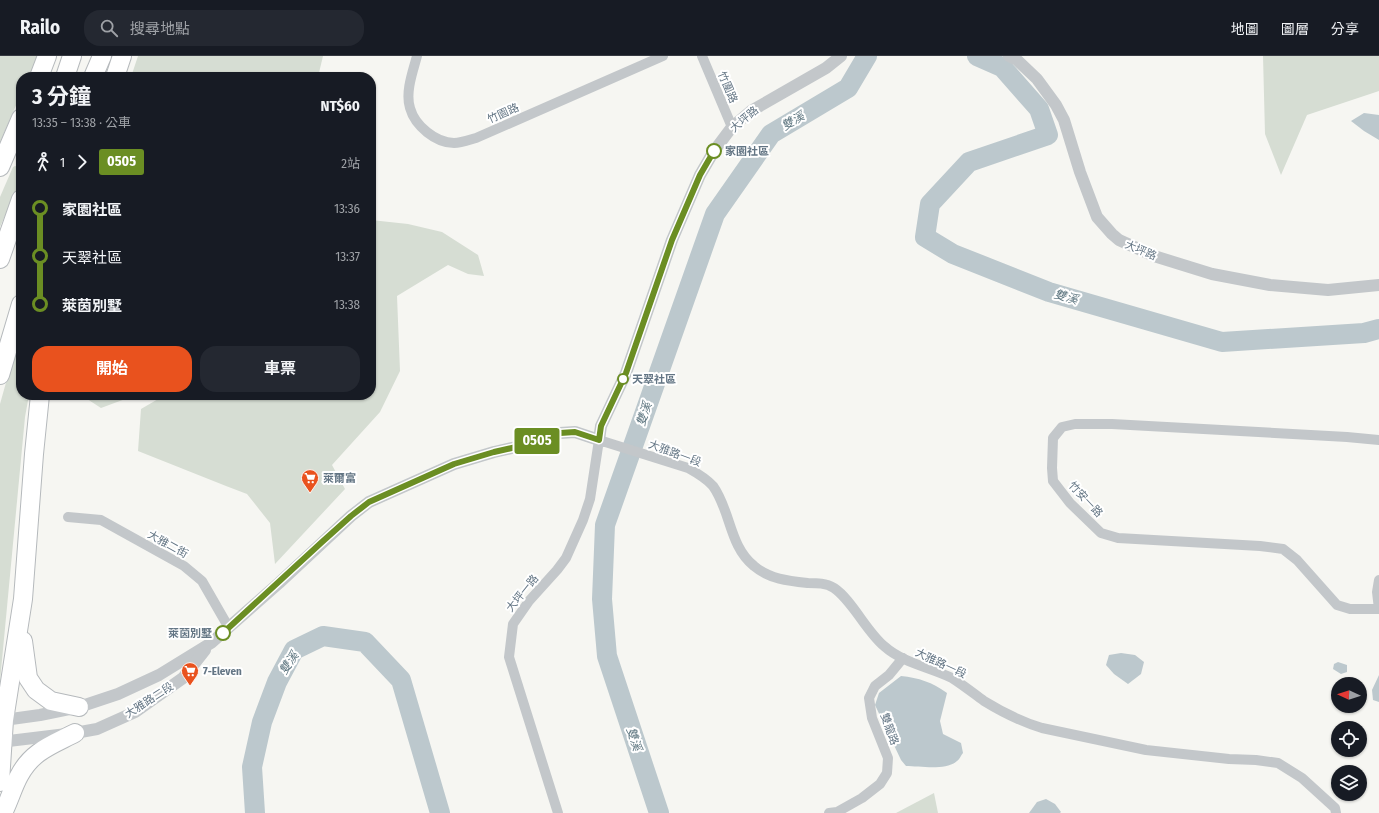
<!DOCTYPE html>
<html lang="zh-TW">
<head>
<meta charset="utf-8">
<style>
  :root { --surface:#171b24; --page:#242831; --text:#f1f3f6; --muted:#9ea1a6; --line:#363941; --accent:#e9521e }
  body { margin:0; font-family:"Fira Sans Condensed","Noto Sans TC",sans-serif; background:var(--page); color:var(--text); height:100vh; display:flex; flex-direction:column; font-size:15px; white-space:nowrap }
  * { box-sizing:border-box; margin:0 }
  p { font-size:13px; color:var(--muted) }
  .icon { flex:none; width:22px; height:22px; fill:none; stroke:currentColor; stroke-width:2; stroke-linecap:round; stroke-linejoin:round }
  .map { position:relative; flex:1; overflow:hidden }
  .panel { position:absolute; left:16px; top:16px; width:360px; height:328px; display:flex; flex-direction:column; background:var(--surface); border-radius:16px; box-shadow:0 1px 3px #0004 }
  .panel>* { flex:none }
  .badge { padding:0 8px; border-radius:3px; font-size:14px; line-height:26px }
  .needle { width:26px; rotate:273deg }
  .fabs { position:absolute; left:1331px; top:621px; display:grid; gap:8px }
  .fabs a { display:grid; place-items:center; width:36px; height:36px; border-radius:50%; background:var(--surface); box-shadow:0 1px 3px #0004; font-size:20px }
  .map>.badge { position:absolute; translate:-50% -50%; box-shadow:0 0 0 2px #fff }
  .legs { display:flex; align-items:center; gap:6px; height:44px; padding:0 16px; font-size:13px }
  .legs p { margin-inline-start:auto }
  .overview { display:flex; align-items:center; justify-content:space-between; height:68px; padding:0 16px }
  h1 { font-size:22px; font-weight:700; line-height:30px }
  .cta { display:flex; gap:8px; margin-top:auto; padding:8px 16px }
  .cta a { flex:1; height:46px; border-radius:16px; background:var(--accent); color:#fff; font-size:16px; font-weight:700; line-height:46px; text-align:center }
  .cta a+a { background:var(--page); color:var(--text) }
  ul { padding:0 16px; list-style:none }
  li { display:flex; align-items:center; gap:14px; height:48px; font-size:15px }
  li i { display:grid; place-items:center; width:6px; height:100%; margin:0 5px; background:currentColor }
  li i::after { content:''; width:10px; height:10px; margin:-5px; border:3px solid; border-radius:50%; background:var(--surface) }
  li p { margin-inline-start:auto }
  li:first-child i { background:linear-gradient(#0000 50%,currentColor 0) }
  li:last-child i { background:linear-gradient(currentColor 50%,#0000 0) }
  header { display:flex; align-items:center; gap:24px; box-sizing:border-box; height:56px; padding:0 20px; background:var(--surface); border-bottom:1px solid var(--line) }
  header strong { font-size:19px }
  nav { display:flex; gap:22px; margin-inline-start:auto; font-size:14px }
  .search { width:280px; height:36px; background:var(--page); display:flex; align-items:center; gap:10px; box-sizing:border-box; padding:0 14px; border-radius:16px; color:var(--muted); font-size:15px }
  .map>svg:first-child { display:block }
</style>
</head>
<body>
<header>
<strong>Railo</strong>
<div class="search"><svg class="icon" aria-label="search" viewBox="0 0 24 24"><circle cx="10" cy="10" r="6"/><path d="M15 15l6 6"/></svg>搜尋地點</div>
<nav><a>地圖</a><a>圖層</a><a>分享</a></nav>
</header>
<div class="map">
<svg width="1379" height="757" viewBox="0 0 1379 757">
  <rect width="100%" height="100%" fill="#f6f6f2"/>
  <g fill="#d6ddd3">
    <polygon points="0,0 38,0 29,21 21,21 21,38 0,86"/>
    <polygon points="138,0 323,0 318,21 131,21"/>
    <polygon points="1263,0 1379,0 1379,35 1307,59 1281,119 1265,78"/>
    <polygon points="15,110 21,112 21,123 0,171 0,141 13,111"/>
    <polygon points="371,164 408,168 442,176 478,199 484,220 468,218 448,209 397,240 400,315 380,356 332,409 345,433 275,508 270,467 247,438 226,430 138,395 141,353 165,339 371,339"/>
    <polygon points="21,273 21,339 29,339 25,361 0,625 0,348"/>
    <polygon points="81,339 136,339 101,352"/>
    <polygon points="934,737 938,757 896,757"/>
  </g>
  <g fill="#bcc8cd">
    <polygon points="1364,57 1379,59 1379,84 1364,75 1351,65"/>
    <polygon points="1121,597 1135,599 1144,606 1141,618 1128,628 1114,618 1106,609 1109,599"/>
    <polygon points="1338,606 1347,609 1347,616 1341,618 1333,613 1334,608"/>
    <polygon points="1379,619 1379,646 1373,644 1372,634"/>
    <path d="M901,620C919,622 932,626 947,637L940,665L943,678L961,687L963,697C961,699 960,703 957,705C946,715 920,710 906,710L901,704L875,649L879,637Z"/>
    <polygon points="1046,743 1055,748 1061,756 1060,757 1029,757 1037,746"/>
  </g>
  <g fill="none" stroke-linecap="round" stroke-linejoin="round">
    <g stroke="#bcc8cd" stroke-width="20">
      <polyline points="977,0 1002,11 1039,53 1048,79 969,106 930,148 925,181 953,198 1049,236 1222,286 1364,277 1379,273"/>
      <polyline points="255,757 252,711 262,666 277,626 294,594 323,580 365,586 401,624 440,757"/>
      <polyline points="659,757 607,600 602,543 605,469 715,158 771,78 848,32 867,0"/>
    </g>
    <g stroke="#b5b9bc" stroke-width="20">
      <g id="motorway">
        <polyline points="39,21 47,0"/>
        <polyline points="65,21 72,0"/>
        <polyline points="93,21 102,0"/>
        <polyline points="115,21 122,0"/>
        <polyline points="0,111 21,62"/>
        <polyline points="0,203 21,143"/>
        <polyline points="0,319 21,248"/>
        <polyline points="23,585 28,622 36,634 51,645 79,651"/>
        <polyline points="0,726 4,664 23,543 34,398 40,339"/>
        <path d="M3,757C9,745 13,731 19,720C32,695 52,689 75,677"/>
      </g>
    </g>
    <g stroke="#c3c7ca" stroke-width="10">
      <path d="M417,0C413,15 405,36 410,52C415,70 436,87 454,87C461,87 469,84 476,82L663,0"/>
      <polyline points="702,0 732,71"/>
      <polyline points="68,461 101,464 184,510 202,525 229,572"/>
      <polyline points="1379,524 1377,536 1379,553"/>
      <polyline points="1379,553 1350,553 1337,549 1297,504 1283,493 1260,490 1118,482 1101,477 1070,447 1053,425 1052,412 1053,382 1062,371 1075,368 1112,368 1347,381 1379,384"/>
      <path d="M558,757L509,601L513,568L529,545L557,514L566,502L583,464L590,443L599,384L688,412C697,417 706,422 713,430C731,455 729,490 754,510C769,523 789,525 808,527C817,527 826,527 834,532C852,544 866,575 884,590C903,607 929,611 952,622C963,629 973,637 984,645C1002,656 1022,666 1042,672L1146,694L1229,703L1256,704L1278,707L1302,722L1335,752L1336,757"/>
      <polyline points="829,757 837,756 862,742 880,728 887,717 888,702 872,662 869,642 875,630 889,619 903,602"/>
    </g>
    <g stroke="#c3c7ca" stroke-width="12">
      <polyline points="1009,0 1017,4 1037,23 1056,49 1064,64 1080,116 1097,161 1112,178 1119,184 1154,200 1212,218 1270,229 1328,234 1379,229"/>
      <polyline points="0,663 4,664 40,659 79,651 118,638 159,619 211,587 279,527 351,460 369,446 454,408 494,396 529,388 560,377 575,376 599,384 601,370 626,317 672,184 700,119 714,95 732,71 751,55 826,12 841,0"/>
      <polyline points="0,686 75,677 97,673 135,656 183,622 205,594"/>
    </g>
    <use href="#motorway" stroke="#fff" stroke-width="18"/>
  </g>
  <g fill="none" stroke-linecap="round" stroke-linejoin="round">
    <g stroke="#fff" stroke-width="9">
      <polyline id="line-1" points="223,577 322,486 351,460 369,446 454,408 494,396 529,388 560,377 575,376 599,384 601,370 626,317 672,184 700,119 714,95"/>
    </g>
    <use href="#line-1" stroke="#6b8e23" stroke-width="6"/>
  </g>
  <defs>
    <g id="supermarket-pin" transform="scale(0.9)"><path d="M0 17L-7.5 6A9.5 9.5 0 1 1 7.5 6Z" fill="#e9521e" stroke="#fff"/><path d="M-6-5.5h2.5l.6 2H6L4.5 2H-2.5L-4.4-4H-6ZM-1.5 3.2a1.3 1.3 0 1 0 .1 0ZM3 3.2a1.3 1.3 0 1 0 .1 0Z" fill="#fff"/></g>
  </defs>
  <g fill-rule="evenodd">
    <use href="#supermarket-pin" x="310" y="422"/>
    <use href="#supermarket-pin" x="190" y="615"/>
  </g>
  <g fill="#fff" stroke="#6b8e23" stroke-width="2">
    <circle cx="714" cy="95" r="7"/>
    <circle cx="623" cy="323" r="5"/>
    <circle cx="223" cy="577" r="7"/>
  </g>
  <g text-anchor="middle" stroke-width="4" stroke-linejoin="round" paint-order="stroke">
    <g font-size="11" fill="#637584" stroke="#fff">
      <text transform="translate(728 31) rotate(67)" y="4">竹圍路</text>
      <text transform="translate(503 57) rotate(-24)" y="4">竹園路</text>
      <text transform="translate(744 63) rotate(-40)" y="4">大坪路</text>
      <text transform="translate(1141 194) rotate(23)" y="4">大坪路</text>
      <text transform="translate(675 397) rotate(20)" y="4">大雅路一段</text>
      <text transform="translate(1086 443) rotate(47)" y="4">竹安一路</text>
      <text transform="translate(168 488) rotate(29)" y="4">大雅二街</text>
      <text transform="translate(522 537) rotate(-51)" y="4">大坪一路</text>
      <text transform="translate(941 607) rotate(25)" y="4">大雅路一段</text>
      <text transform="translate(149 644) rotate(-33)" y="4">大雅路二段</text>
      <text transform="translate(890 673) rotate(70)" y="4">雙龍路</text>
    </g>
    <g font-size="11" font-weight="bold" fill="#637584" stroke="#fff" text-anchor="start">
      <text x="725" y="99">家園社區</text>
      <text x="632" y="327">天翠社區</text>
      <text x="212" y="581" text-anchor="end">萊茵別墅</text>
    </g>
    <g font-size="11" font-weight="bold" fill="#637584" stroke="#fff" text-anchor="start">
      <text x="323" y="426">萊爾富</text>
      <text x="203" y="619">7-Eleven</text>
    </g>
    <g font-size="12" font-style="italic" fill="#5f7781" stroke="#fff">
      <text transform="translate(793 65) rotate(-31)" y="4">雙溪</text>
      <text transform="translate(1066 241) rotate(16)" y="4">雙溪</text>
      <text transform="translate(644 358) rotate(-71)" y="4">雙溪</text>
      <text transform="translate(289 607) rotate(-56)" y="4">雙溪</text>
      <text transform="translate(634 683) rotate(72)" y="4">雙溪</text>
    </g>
  </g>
</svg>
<div class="fabs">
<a><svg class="needle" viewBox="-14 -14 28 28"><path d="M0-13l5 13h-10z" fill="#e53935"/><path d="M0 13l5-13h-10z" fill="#9ea1a6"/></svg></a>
<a><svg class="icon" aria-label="locate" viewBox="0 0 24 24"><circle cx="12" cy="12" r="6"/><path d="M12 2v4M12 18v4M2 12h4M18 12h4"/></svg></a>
<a><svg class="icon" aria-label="layers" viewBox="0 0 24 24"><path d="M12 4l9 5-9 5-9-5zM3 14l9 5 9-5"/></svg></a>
</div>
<b class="badge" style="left:537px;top:385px;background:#6b8e23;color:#fff">0505</b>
<section class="panel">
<div class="overview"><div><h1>3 分鐘</h1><p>13:35 – 13:38 · 公車</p></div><b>NT$60</b></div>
<div class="legs"><svg class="icon" aria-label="walk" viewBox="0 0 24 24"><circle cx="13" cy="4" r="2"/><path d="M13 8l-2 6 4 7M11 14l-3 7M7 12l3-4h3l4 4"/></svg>1<svg class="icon" aria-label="forward" viewBox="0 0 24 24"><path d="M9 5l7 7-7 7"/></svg><b class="badge" style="background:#6b8e23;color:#fff">0505</b><p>2站</p></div>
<ul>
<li><i style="color:#6b8e23"></i><b>家園社區</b><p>13:36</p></li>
<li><i style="color:#6b8e23"></i><span>天翠社區</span><p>13:37</p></li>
<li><i style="color:#6b8e23"></i><b>萊茵別墅</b><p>13:38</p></li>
</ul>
<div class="cta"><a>開始</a><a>車票</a></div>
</section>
</div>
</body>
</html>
